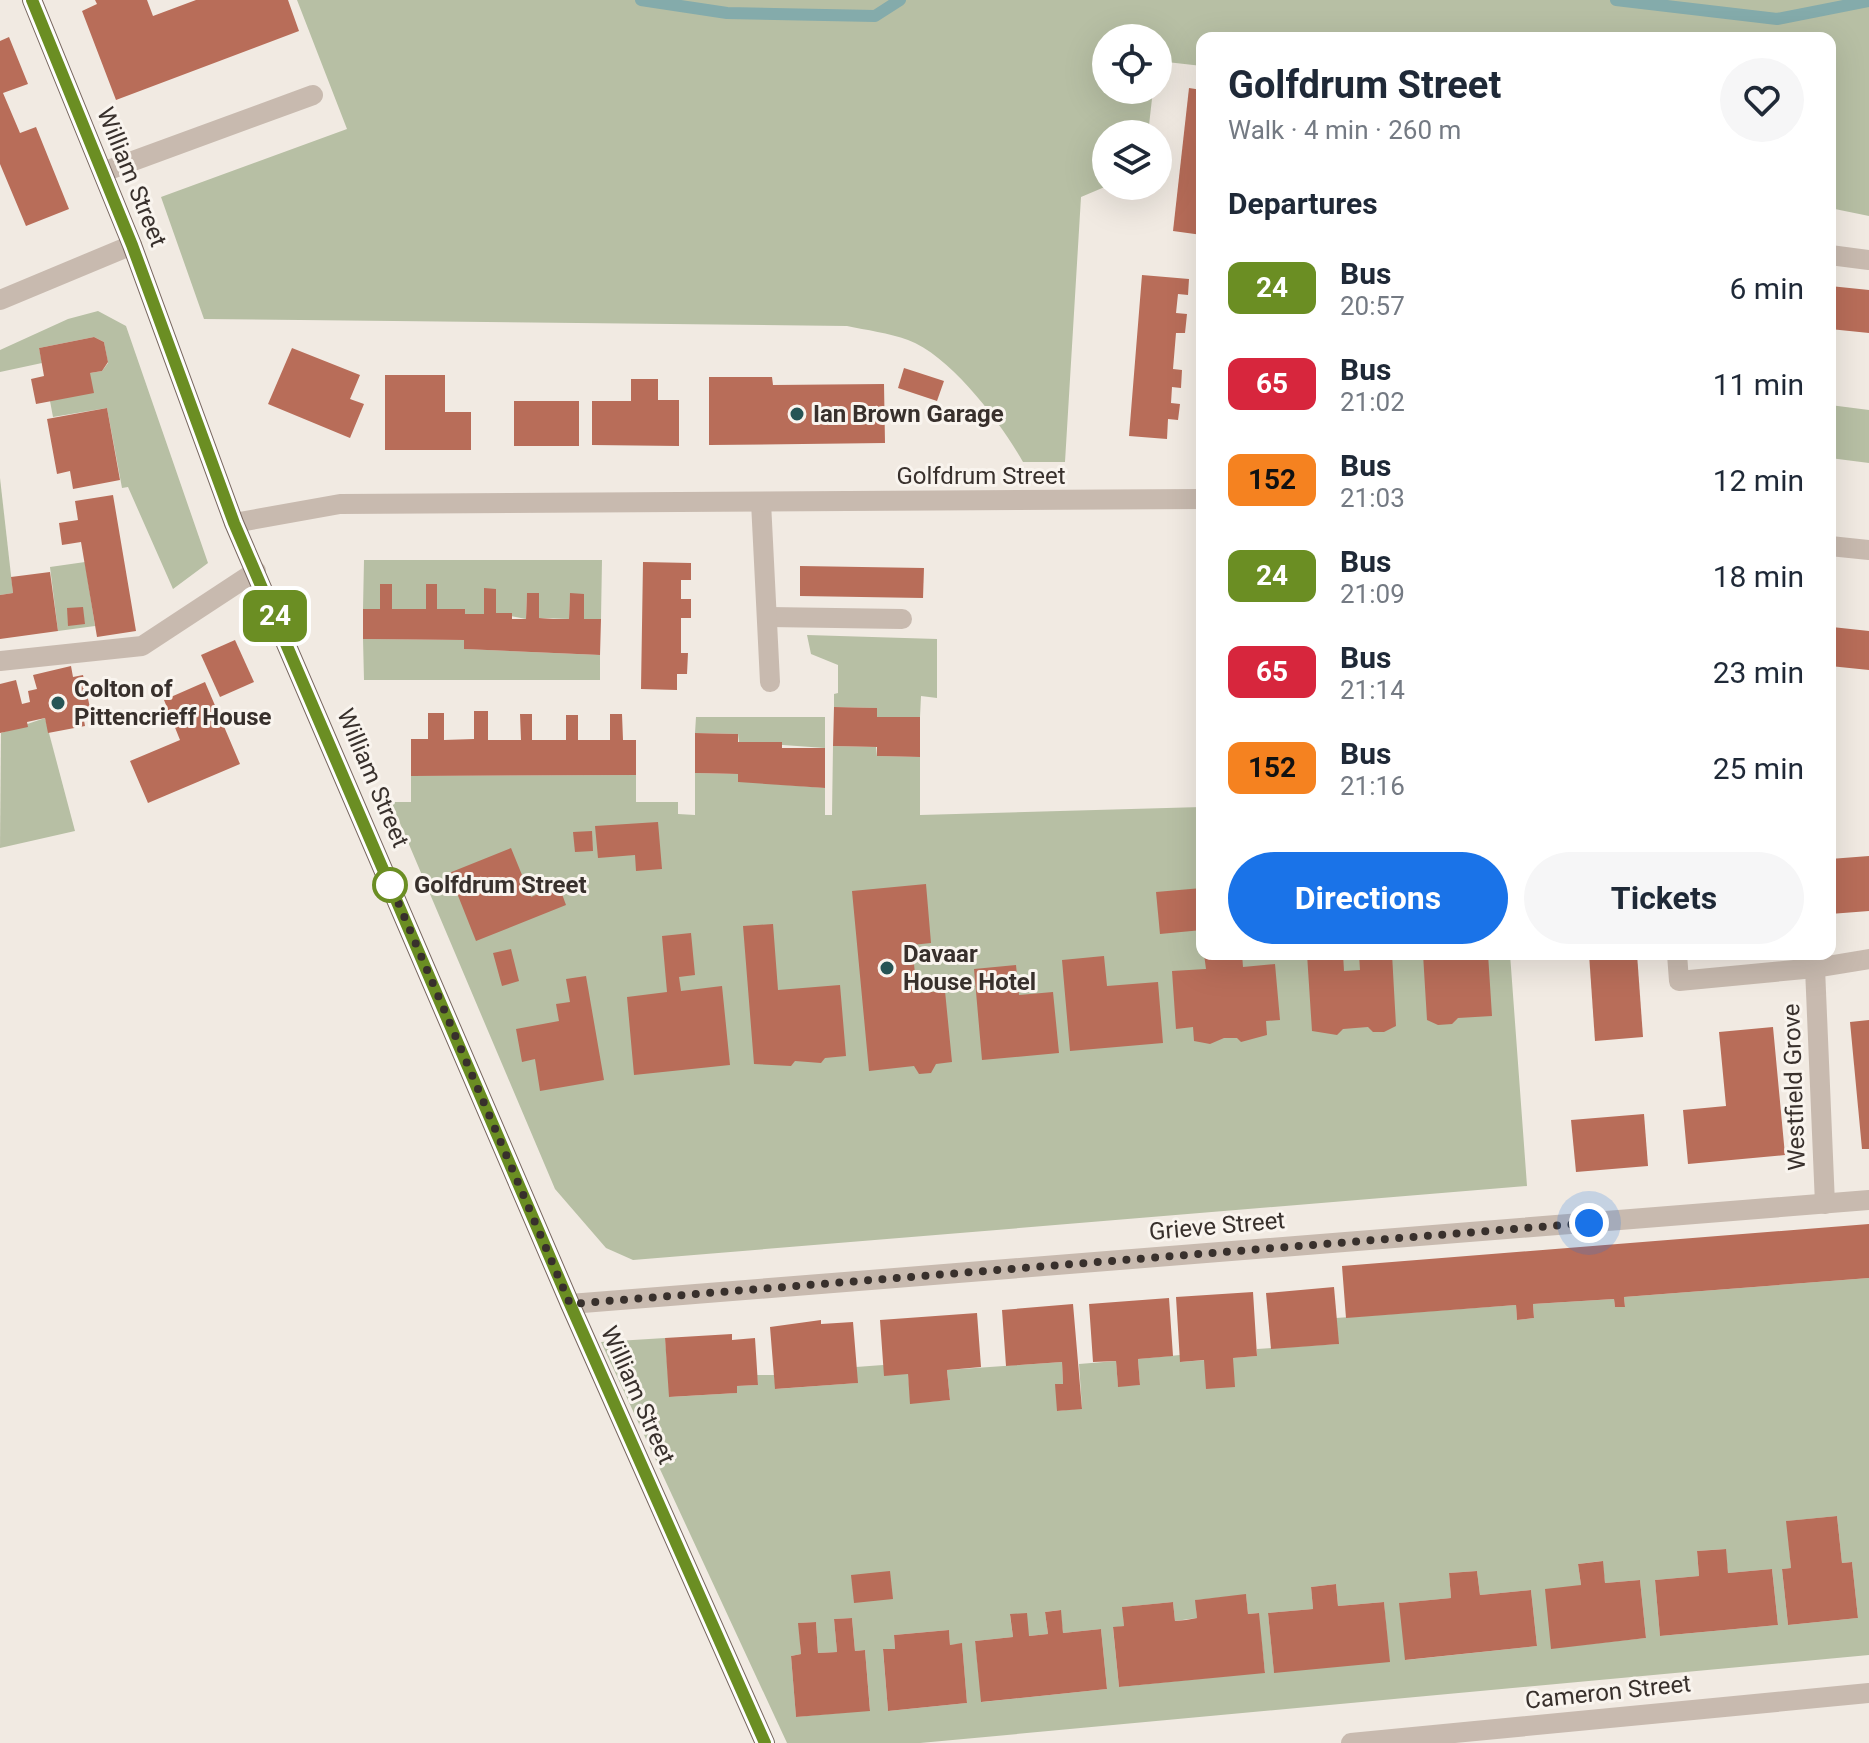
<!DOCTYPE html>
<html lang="en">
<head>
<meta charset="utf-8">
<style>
  :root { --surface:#fff; --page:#f6f6f7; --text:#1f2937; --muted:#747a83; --accent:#1a73e8 }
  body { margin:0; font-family:Roboto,sans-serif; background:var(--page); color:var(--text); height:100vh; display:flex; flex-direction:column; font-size:30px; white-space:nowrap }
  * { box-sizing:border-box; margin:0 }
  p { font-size:26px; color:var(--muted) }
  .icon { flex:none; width:44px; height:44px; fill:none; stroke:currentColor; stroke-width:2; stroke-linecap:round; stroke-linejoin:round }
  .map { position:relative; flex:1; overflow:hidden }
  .side { position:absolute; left:1196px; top:32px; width:640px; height:928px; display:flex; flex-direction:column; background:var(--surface); border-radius:16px; box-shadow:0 8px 32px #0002 }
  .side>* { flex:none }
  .badge { padding:0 16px; border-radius:12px; font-size:28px; line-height:52px }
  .tools { position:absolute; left:1092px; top:24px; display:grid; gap:16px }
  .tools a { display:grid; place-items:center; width:80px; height:80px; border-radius:50%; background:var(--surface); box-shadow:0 8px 32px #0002; font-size:40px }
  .you { position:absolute; width:40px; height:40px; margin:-20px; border:6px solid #fff; border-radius:50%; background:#1a73e8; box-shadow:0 0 0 12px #1a73e833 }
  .map>.badge { position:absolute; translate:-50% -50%; box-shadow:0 0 0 4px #fff }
  h2 { padding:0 32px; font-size:30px; line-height:72px }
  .round { display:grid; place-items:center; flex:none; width:84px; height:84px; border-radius:42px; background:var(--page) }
  .headline { display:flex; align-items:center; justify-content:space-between; height:136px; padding:0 32px }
  h1 { font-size:38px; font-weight:700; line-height:60px }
  .cta { display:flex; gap:16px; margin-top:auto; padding:16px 32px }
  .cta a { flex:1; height:92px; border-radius:48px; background:var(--accent); color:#fff; font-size:32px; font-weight:700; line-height:92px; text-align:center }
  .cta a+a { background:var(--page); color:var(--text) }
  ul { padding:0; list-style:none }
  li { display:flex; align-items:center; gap:24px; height:96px; padding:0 32px }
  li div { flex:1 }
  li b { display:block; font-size:30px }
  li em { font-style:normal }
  li .badge { min-width:88px; font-weight:700; text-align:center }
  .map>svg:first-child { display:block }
</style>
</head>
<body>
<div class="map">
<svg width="1869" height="1743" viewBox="0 0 1869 1743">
  <rect width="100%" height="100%" fill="#f1eae2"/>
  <g fill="#b7bfa4" fill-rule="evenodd">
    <path d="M297,0H1869V216L1830,208V38H1202V66L1158,61V38H1106V90H1153L1148,134H1106L1107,186L1081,197L1065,462H1023C1001,423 951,356 908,340C889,333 866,330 847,326L204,319L161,197L347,129Z"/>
    <polygon points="98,311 126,326 208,563 173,589 128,487 122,488 107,408 53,417 50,401 90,373 102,371 108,363 104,342 94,337 39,348 42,363 0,372 0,350 68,319"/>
    <polygon points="1830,405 1869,410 1869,463 1830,458"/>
    <polygon points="0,478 13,593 0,595"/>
    <polygon points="364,560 602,560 601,619 584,619 584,594 570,594 569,619 539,618 539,593 527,594 526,619 496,613 496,589 484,589 484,614 465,614 464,609 437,609 437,584 426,585 426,609 392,609 392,584 381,584 380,609 363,609"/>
    <polygon points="85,562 95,626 58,631 50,567"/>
    <polygon points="807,635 937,639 937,698 921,696 920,717 877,717 876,708 834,707 834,694 838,693 838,665 811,654"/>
    <polygon points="363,639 464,640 465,649 600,655 600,680 364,680"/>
    <polygon points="696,717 825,717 825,748 739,742 738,734 695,733"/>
    <polygon points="45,718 75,831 0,848 1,733"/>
    <polygon points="833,746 876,747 877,756 920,757 920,815 1202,807 1202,954 1510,954 1527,1186 633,1260 606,1248 555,1189 391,802 411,802 411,776 636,775 636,802 678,802 678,814 695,815 695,773 738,774 738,781 825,788 825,815 832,815"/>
    <path d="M1869,1278V1655L920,1743H787L601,1342L665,1338L670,1397L736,1393L737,1386L758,1385L757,1375H774L776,1389L857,1383L856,1367L883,1365L908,1374L911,1403L950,1400L947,1370L1062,1362L1063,1384H1056L1058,1411L1082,1408L1079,1364L1116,1361L1118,1386L1140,1385L1138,1359L1180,1355V1362L1257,1356V1349L1338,1344L1336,1318L1516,1305L1517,1320L1534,1318L1533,1304L1614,1299L1615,1307H1625L1624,1297ZM1837,1516L1842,1563L1852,1562L1858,1618L1788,1625L1782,1569L1791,1568L1787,1521ZM1725,1549L1728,1573L1772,1569L1778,1625L1660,1636L1655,1580L1699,1576L1697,1551ZM1602,1561L1605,1583L1640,1580L1646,1638L1551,1648L1581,1585L1578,1564ZM1477,1571L1480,1595L1531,1590L1537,1646L1406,1660L1400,1603L1451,1598L1449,1573ZM1336,1584L1338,1606L1384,1602L1389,1661L1274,1672L1268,1613L1313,1609L1311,1587ZM1246,1595L1248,1614L1258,1613L1265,1672L1119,1687L1113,1628L1124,1626L1123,1607L1173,1602L1175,1621L1197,1618L1196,1600ZM1060,1610L1063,1633L1101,1629L1107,1689L982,1702L975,1641L1013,1637L1010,1615L1029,1636L1048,1634L1045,1612ZM852,1618L855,1651L865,1650L870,1710L796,1717L791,1656L801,1654L799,1623L816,1622L818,1653L837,1652L834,1619ZM949,1630L950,1645L962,1644L967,1703L888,1711L883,1650L895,1649L894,1635Z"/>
  </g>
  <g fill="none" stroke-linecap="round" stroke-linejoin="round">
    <g stroke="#84abab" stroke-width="12">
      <polyline points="641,0 727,13 875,16 900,0"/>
      <polyline points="1616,0 1777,19 1869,1"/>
    </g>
  </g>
  <g fill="#b86d59">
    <polygon points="95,0 147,0 153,16 196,0 288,0 299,31 116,100 82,11 97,4"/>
    <polygon points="9,37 28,84 3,93 20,133 36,127 69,209 26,226 0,164 0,41"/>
    <polygon points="1189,88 1202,90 1202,235 1173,231"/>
    <polygon points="1142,275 1189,279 1188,295 1178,294 1176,313 1187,314 1185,333 1176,333 1173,369 1182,370 1181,388 1172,387 1171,403 1180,404 1178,420 1168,419 1167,439 1129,436"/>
    <polygon points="1830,286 1869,290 1869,333 1830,329"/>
    <polygon points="94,337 104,342 108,362 102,371 90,373 94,393 36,404 31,379 44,376 39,348"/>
    <polygon points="292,348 360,375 350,399 364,404 350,438 268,404"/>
    <polygon points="904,368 944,381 937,401 898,388"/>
    <polygon points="385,375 445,375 445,412 471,412 471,450 385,450"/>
    <polygon points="709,377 772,377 773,385 884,384 885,443 709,445"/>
    <polygon points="631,379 658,379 658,400 679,400 679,446 592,445 592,401 631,401"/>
    <rect x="514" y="401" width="65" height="45"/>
    <polygon points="107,408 120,480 73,489 70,471 57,474 47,419"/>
    <polygon points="113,495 136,631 97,637 81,542 62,545 59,523 78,520 75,501"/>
    <polygon points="643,562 691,563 691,580 681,580 681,599 691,599 691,618 681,618 681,653 688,653 687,674 677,674 677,690 641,689"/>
    <polygon points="800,566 924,568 923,598 800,596"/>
    <polygon points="50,572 58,631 0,639 0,595 13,593 11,577"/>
    <polygon points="380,584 392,584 392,609 426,609 426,584 437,584 437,609 465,609 465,614 484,614 484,588 496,589 496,613 512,613 512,619 526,619 527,593 539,593 539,618 553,619 569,619 570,593 584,594 584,619 601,619 600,655 464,649 464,640 363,639 363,609 380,609"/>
    <polygon points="83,607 85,624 68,626 67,608"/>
    <polygon points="1830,617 1833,617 1832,627 1869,631 1869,670 1830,666"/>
    <polygon points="235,640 254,682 220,697 201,655"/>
    <polygon points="71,666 73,677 83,675 90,708 82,709 85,726 48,733 45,718 27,722 28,727 0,733 0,684 16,680 22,704 30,702 28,691 37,689 33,675"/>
    <polygon points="205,682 240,764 148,803 130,761 180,740 164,700"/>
    <polygon points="834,707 877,708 877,717 920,717 920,757 877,756 877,747 833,746"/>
    <polygon points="474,711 488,711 488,740 521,740 520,714 532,714 532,740 566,740 566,715 578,715 578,740 610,740 610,714 622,714 623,740 636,740 636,775 411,776 411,739 428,739 428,713 444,713 444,740 474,739"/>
    <polygon points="695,733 738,734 738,742 782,742 782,748 825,748 825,788 738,782 738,774 695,773"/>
    <polygon points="658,822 662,869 636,871 635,855 598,858 595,826"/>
    <polygon points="592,831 593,851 575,852 573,832"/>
    <polygon points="511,848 531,897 559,886 566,905 476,941 449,873"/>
    <polygon points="1869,856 1869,911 1830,914 1830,859"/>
    <polygon points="926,884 931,943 912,945 917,993 945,991 952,1062 936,1064 931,1073 919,1074 914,1066 869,1071 852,891"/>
    <polygon points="1202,888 1202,930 1160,934 1156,892"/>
    <polygon points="773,924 778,990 840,985 846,1056 825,1058 821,1063 795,1061 791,1066 754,1064 743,926"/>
    <polygon points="691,933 695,975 679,977 681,991 722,986 730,1065 634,1075 627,997 667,992 662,936"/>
    <polygon points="511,949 519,981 502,986 493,953"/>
    <polygon points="1204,954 1242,954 1243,967 1275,964 1280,1020 1266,1021 1267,1035 1241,1042 1237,1038 1224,1038 1210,1044 1194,1041 1193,1027 1176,1029 1172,971 1206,969"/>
    <polygon points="1307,954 1343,954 1344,971 1360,970 1359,954 1392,954 1396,1026 1384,1032 1373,1032 1368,1027 1343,1029 1337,1035 1312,1031"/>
    <polygon points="1423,954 1488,954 1492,1016 1458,1018 1452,1024 1438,1025 1427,1020"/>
    <polygon points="1589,954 1637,954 1643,1037 1595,1041"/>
    <polygon points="1104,956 1107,986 1158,982 1163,1043 1070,1051 1062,960"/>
    <polygon points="1016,965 1019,995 1053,992 1059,1053 982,1060 974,969"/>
    <polygon points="586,976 604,1080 540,1091 535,1059 522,1062 516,1029 559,1021 556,1004 570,1002 566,979"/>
    <polygon points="1869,1020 1869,1149 1862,1149 1850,1022"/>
    <polygon points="1773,1027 1785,1155 1688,1164 1683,1110 1726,1106 1719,1032"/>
    <polygon points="1644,1114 1648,1166 1576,1172 1571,1120"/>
    <polygon points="1869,1224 1869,1278 1624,1297 1625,1307 1615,1307 1614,1299 1533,1304 1534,1318 1517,1320 1516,1305 1346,1318 1342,1266"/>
    <polygon points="1334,1287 1339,1344 1271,1349 1266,1293"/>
    <polygon points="1253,1292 1257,1356 1233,1358 1235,1387 1206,1389 1204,1360 1180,1362 1176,1297"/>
    <polygon points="1169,1298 1173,1356 1138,1359 1140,1385 1118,1387 1116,1361 1093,1362 1089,1304"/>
    <polygon points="1073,1304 1082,1409 1057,1411 1055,1384 1063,1384 1062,1362 1006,1366 1002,1310"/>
    <polygon points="977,1313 981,1367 947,1370 950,1400 910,1404 908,1374 884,1376 880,1320"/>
    <polygon points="821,1320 821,1324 853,1322 858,1383 775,1389 770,1327"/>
    <polygon points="732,1334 732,1340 755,1338 758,1385 737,1386 737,1393 669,1397 665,1338"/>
    <polygon points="1837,1516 1842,1563 1852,1562 1858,1618 1788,1625 1782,1569 1791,1568 1786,1521"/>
    <polygon points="1726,1549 1728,1573 1772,1569 1778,1625 1660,1636 1655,1580 1699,1576 1697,1551"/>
    <polygon points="1603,1561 1605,1583 1640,1580 1646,1638 1551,1649 1545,1589 1581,1585 1578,1564"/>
    <polygon points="890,1571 893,1599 854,1603 851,1575"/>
    <polygon points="1477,1571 1480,1595 1531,1590 1537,1646 1405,1660 1399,1603 1451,1598 1449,1573"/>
    <polygon points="1336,1584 1338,1606 1384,1602 1390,1662 1274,1673 1268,1613 1313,1609 1311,1587"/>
    <polygon points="1246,1594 1248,1614 1259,1613 1265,1673 1119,1687 1113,1627 1124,1626 1122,1607 1173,1602 1175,1621 1186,1620 1197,1618 1195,1600"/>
    <polygon points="1061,1610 1063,1633 1101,1629 1107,1689 981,1702 975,1641 1013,1637 1010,1614 1027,1613 1029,1636 1048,1634 1045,1612"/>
    <polygon points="852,1618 855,1651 865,1650 870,1711 796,1717 791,1656 801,1654 798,1623 816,1622 818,1653 837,1652 834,1619"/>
    <polygon points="949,1630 950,1645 962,1643 967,1703 888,1711 883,1649 895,1649 894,1635"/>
  </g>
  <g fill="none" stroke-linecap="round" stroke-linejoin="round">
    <g stroke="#c8baaf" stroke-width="20">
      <polyline points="103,172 313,95"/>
      <polyline points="769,617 902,619"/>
    </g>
    <g stroke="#c8baaf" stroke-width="20">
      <polyline points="1830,255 1869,260"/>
      <polyline points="0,300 132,245"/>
      <polyline points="761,502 770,682"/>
      <polyline points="234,523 340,504 1202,499"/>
      <polyline points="1830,546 1869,550"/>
      <polyline points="0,661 142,646 256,571"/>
      <polyline points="1677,954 1679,981 1815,968 1869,959"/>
      <polyline points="1815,968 1825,1204"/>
      <polyline points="570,1304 1869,1200"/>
      <polyline points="1351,1743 1869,1693"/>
    </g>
    <polyline stroke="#78675f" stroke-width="20" points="32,0 132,245 234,523 570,1304 765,1743"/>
  </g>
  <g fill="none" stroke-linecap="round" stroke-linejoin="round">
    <g stroke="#fff" stroke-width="18">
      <polyline id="line" points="32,0 132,245 234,523 570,1304 765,1743"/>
    </g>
    <use href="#line" stroke="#6b8e23" stroke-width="12"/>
    <polyline stroke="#38302c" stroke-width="8" stroke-dasharray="0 14.4" points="390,885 389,881 570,1304 1589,1223"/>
  </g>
  <g fill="#265455" stroke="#f9f4ee" stroke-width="3">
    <circle cx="797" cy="414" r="8"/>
    <circle cx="58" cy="703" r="8"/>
    <circle cx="887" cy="968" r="8"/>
  </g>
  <circle fill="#fff" stroke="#6b8e23" stroke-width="4" cx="390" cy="885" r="16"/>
  <g text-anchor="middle" stroke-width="6" stroke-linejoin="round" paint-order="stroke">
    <g font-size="24" fill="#38302c" stroke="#f9f4ee">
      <text transform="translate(132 177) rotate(68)" y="8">William Street</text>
      <text x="981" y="484">Golfdrum Street</text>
      <text transform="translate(373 778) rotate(67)" y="8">William Street</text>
      <text transform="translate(1794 1087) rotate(-92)" y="8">Westfield Grove</text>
      <text transform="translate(1217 1226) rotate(-5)" y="8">Grieve Street</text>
      <text transform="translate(638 1395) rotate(66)" y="8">William Street</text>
      <text transform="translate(1608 1692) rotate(-6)" y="8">Cameron Street</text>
    </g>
    <g font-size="24" font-weight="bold" fill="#38302c" stroke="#f9f4ee" text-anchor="start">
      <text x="813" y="422">Ian Brown Garage</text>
      <text x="74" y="697">Colton of<tspan x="74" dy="28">Pittencrieff House</tspan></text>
      <text x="903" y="962">Davaar<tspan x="903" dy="28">House Hotel</tspan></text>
    </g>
    <g font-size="24" font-weight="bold" fill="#38302c" stroke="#f9f4ee" text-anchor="start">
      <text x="414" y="893">Golfdrum Street</text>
    </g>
  </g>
</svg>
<div class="tools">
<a><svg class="icon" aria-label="locate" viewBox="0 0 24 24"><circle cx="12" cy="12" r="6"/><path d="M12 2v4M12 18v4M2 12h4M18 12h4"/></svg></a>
<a><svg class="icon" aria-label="layers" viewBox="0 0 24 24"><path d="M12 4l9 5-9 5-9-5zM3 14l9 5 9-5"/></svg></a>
</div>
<div class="you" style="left:1589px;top:1223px"></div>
<b class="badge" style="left:275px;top:616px;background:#6b8e23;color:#fff">24</b>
<section class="side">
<div class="headline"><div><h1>Golfdrum Street</h1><p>Walk · 4 min · 260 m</p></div><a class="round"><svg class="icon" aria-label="heart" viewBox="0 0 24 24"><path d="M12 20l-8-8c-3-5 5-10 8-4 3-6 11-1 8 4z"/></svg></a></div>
<h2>Departures</h2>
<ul>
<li><span class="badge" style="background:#6b8e23;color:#fff">24</span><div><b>Bus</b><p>20:57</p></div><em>6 min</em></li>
<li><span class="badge" style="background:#d7263d;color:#fff">65</span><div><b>Bus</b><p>21:02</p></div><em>11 min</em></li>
<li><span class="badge" style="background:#f58220;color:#111">152</span><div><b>Bus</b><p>21:03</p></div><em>12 min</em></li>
<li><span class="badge" style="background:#6b8e23;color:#fff">24</span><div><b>Bus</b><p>21:09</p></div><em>18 min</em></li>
<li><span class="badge" style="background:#d7263d;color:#fff">65</span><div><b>Bus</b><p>21:14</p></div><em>23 min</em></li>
<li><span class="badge" style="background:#f58220;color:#111">152</span><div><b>Bus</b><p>21:16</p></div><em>25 min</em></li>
</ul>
<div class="cta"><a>Directions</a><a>Tickets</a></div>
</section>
</div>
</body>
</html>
